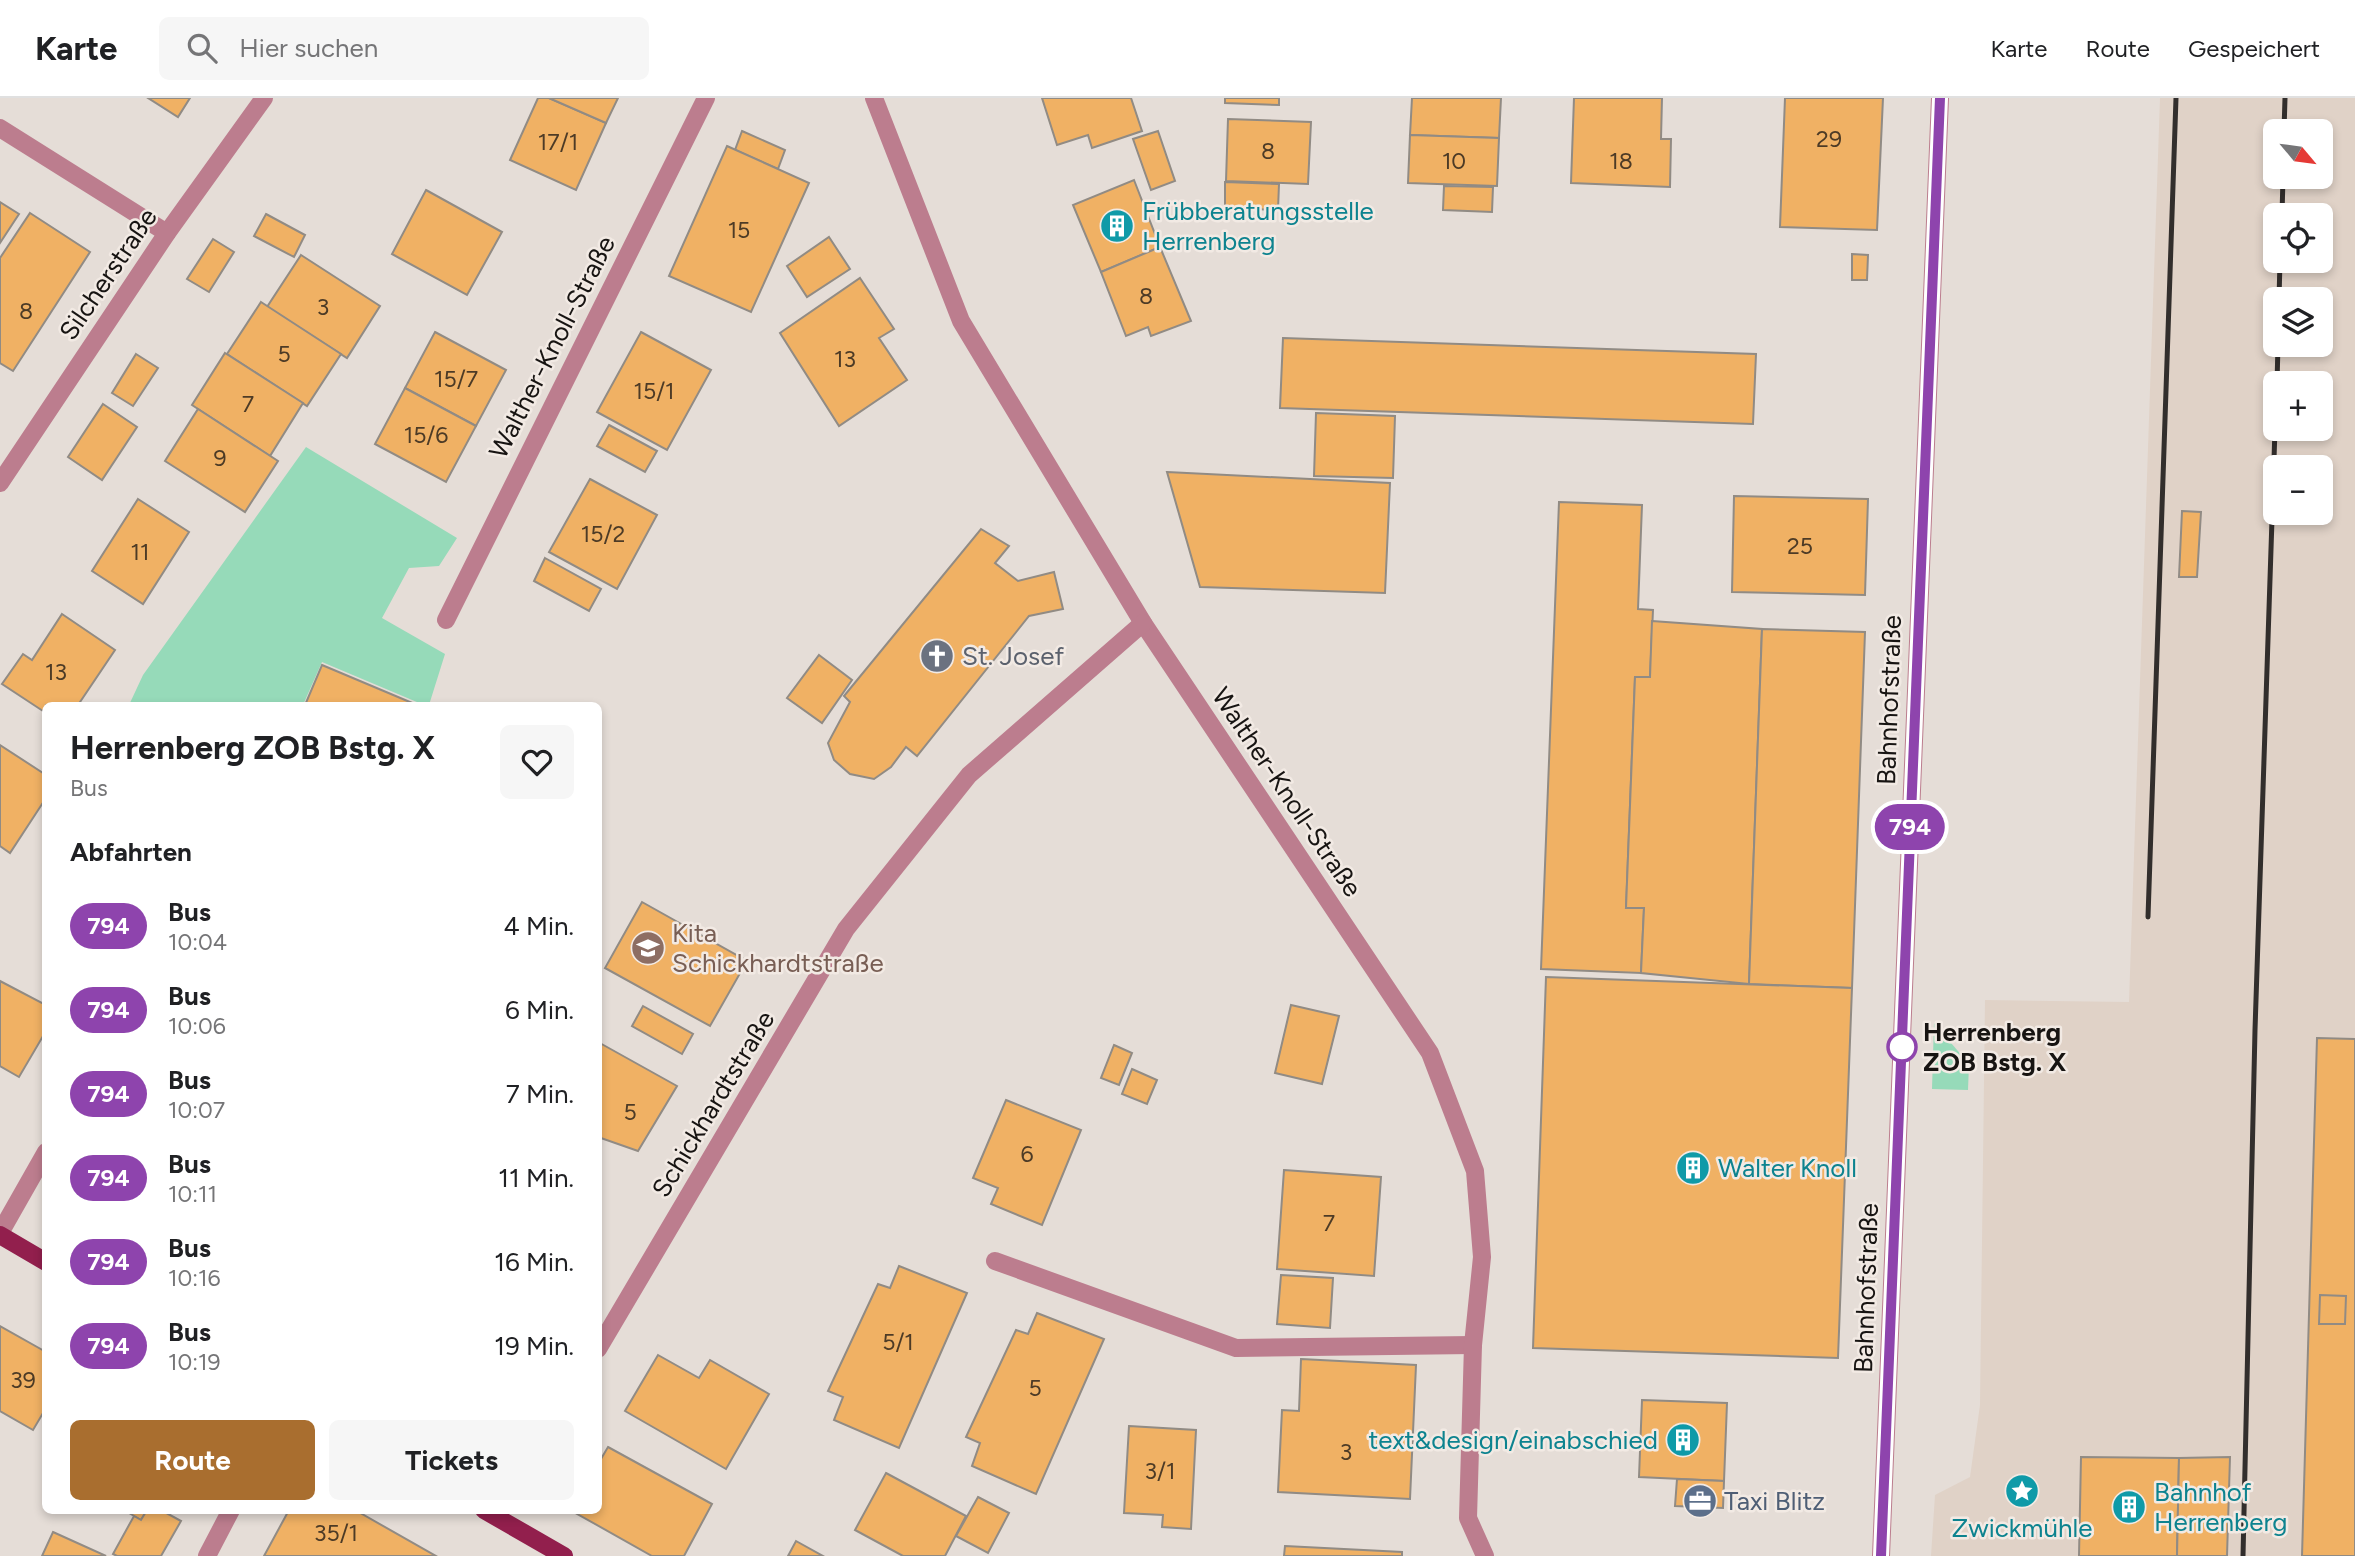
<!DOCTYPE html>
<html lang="de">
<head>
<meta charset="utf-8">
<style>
  :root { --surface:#fff; --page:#f6f6f6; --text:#202124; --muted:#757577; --line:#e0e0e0; --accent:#a96e2f }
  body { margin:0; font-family:Figtree,sans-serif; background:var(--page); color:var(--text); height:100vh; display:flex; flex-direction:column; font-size:26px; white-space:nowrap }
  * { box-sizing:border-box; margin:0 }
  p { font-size:23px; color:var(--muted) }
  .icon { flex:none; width:38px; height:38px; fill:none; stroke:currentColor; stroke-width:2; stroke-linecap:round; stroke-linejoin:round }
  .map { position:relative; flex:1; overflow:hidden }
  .side { position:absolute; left:42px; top:604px; width:560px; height:812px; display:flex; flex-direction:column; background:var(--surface); border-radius:10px; box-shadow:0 4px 10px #0003 }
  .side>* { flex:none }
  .badge { padding:0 14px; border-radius:23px; font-size:24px; line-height:46px }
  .needle { width:46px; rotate:119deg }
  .buttons { position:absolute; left:2263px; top:21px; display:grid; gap:14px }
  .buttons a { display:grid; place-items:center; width:70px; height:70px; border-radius:10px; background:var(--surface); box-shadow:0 4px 10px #0003; font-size:35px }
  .map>.badge { position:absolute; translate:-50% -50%; box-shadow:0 0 0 4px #fff }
  h2 { padding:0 28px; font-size:26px; line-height:63px }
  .round { display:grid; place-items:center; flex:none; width:74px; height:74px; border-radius:10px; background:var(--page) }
  .overview { display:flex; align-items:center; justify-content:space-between; height:119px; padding:0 28px }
  h1 { font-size:33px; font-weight:700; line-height:52px }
  .cta { display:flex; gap:14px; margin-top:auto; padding:14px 28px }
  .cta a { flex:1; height:80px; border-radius:10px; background:var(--accent); color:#fff; font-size:28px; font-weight:700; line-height:80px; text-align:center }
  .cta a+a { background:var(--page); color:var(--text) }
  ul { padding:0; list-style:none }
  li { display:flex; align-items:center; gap:21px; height:84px; padding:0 28px }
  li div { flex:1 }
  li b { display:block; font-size:26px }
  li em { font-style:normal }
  li .badge { min-width:77px; font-weight:700; text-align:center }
  header { display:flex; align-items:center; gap:42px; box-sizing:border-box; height:98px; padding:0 35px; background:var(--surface); border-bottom:2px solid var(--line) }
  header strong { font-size:33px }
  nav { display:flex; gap:38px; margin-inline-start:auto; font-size:24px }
  .search { width:490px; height:63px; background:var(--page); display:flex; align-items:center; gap:18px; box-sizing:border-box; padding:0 24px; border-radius:10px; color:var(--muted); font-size:26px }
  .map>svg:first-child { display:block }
</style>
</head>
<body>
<header>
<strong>Karte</strong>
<div class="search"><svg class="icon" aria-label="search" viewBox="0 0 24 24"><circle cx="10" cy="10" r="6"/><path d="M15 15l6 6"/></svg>Hier suchen</div>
<nav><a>Karte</a><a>Route</a><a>Gespeichert</a></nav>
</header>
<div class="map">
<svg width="2355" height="1458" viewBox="0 0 2355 1458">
  <rect width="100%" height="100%" fill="#e5ddd7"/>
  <path fill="#e0d2c7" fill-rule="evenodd" d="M2160,0H2355V1458H1931L1935,1397L1970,1379L1980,1307L1985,902L2129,904ZM2275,33H2320V79H2275ZM2275,117H2320V163H2275ZM2275,201H2320V247H2275ZM2275,285H2320V331H2275ZM2275,369H2320V415H2275Z"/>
  <g fill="#96dab9">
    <polygon points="306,349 457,440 439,468 409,470 382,520 445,556 429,607 424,607 322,564 303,607 129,607 143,577"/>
    <polygon points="1934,925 1969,966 1968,992 1932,991"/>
  </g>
  <g fill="#f0b164" stroke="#918b84" stroke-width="2">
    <polygon points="148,0 190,0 178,19"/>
    <polygon points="538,0 549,0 606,25 576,92 510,62"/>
    <polygon points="549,0 618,0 606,25"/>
    <polygon points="1042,0 1131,0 1142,33 1092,50 1088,37 1057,47"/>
    <polygon points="1225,0 1279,0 1279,7 1225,5"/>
    <polygon points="1412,0 1501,0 1499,40 1410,37"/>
    <polygon points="1574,0 1662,0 1661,41 1671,41 1670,89 1571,85"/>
    <polygon points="1785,0 1883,0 1877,132 1780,129"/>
    <polygon points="1228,21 1311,24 1308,86 1226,83"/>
    <polygon points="742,33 785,52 778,71 735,52"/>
    <polygon points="1158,33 1175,83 1151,92 1133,41"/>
    <polygon points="1410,37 1499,40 1497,88 1408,85"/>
    <polygon points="727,48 809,85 751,214 669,178"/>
    <polygon points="1134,82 1160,149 1101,174 1073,107"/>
    <polygon points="1225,84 1279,86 1278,112 1225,110"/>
    <polygon points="1444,88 1493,89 1492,114 1443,112"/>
    <polygon points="426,92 502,134 467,197 392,156"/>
    <polygon points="0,104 19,116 0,145"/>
    <polygon points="30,115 90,154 13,273 0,265 0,160"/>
    <polygon points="266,116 305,137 294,159 254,138"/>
    <polygon points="829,139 850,171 807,199 787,168"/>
    <polygon points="213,141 234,154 209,194 187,181"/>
    <polygon points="1160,149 1191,223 1151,238 1148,229 1126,238 1101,174"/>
    <polygon points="1852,156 1868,157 1867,182 1852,182"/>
    <polygon points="301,157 380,208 347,260 267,209"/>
    <polygon points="860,180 894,231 879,240 907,282 839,328 780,235"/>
    <polygon points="261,204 341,256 307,308 227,256"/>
    <polygon points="435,234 506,272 476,328 405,290"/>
    <polygon points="641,234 711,272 667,352 597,314"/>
    <polygon points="1283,240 1756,256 1753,326 1280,310"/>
    <polygon points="225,255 303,305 270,358 192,307"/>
    <polygon points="136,256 158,270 133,308 112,295"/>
    <polygon points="405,290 476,328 446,384 375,346"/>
    <polygon points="103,306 137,329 102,382 68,359"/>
    <polygon points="198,311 278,363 245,414 165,363"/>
    <polygon points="1316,315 1395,318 1393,380 1314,378"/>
    <polygon points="609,327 657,353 645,374 597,348"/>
    <polygon points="1167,374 1390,385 1385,495 1200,489"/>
    <polygon points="590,381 657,417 617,491 549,454"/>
    <polygon points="1734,398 1868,401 1865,497 1732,494"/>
    <polygon points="138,401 189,434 143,506 92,473"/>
    <polygon points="1559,404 1642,407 1638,511 1653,512 1650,579 1635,579 1626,810 1644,810 1641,875 1541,871"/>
    <polygon points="2182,413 2201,414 2197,479 2179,479"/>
    <polygon points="981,431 1009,448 995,465 1018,483 1054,474 1063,511 1029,518 917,658 906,649 891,669 874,681 850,676 834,662 828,645 850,604 844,598"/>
    <polygon points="545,460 601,491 589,513 534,483"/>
    <polygon points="62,516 115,552 78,607 46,607 46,615 2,586 23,556 32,562"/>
    <polygon points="1652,523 1762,531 1749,886 1641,875 1644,810 1626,810 1635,579 1650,579"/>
    <polygon points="1762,531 1865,534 1852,890 1749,886"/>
    <polygon points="819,557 852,582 822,625 787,600"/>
    <polygon points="322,567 417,607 305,607"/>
    <polygon points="0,647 46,677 46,700 10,755 0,748"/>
    <polygon points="642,804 747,863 710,928 605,870"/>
    <polygon points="1546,879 1852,890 1838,1260 1533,1250"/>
    <polygon points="0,883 46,907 46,933 19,979 0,968"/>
    <polygon points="1291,907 1339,918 1322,986 1275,975"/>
    <polygon points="643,908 693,936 682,956 632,928"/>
    <polygon points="2317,940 2355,941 2355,1458 2302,1458"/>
    <polygon points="598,944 677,988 638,1053 598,1039"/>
    <polygon points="1114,947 1132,955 1119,987 1101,980"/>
    <polygon points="1132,971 1157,982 1147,1006 1122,996"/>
    <polygon points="1006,1002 1081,1032 1042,1127 991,1106 998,1090 973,1080"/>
    <polygon points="1284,1072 1381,1079 1374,1178 1277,1171"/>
    <polygon points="899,1168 967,1195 899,1350 834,1322 843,1299 828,1293 878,1186 890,1190"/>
    <polygon points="1281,1177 1333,1180 1330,1230 1277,1226"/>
    <polygon points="2320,1197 2346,1198 2345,1226 2319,1226"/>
    <polygon points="1037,1215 1104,1241 1036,1396 972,1368 980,1345 966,1339 1016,1232 1028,1236"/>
    <polygon points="0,1228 46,1254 46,1310 33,1332 0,1313"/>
    <polygon points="658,1257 699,1280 710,1262 769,1296 726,1371 625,1313"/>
    <polygon points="1301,1261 1416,1267 1410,1401 1278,1394 1282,1312 1299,1313"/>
    <polygon points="1642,1302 1727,1305 1724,1383 1639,1379"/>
    <polygon points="1129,1328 1196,1332 1191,1431 1162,1429 1163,1417 1124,1415"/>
    <polygon points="608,1349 712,1406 684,1458 652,1458 572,1413 598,1412 598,1366"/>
    <polygon points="2081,1359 2179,1360 2177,1458 2079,1458"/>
    <polygon points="2230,1359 2227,1458 2177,1458 2179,1360"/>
    <polygon points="886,1375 966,1418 945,1458 903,1458 855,1432"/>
    <polygon points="1677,1381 1724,1383 1723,1410 1675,1408"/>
    <polygon points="978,1399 1009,1415 988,1455 956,1438"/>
    <polygon points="124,1412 147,1412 141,1422"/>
    <polygon points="147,1412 161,1412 181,1423 161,1458 117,1458 113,1456 134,1418 141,1422"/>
    <polygon points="289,1412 355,1412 436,1458 264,1458"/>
    <polygon points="53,1434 106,1458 42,1458"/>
    <polygon points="796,1443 823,1458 788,1458"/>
    <polygon points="1285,1448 1402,1454 1402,1458 1284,1458"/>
  </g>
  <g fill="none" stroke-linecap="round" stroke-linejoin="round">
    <g stroke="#bc7d8e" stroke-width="18">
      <polyline points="0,1135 46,1054"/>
      <polyline points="995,1163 1236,1250 1473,1247"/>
    </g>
    <g stroke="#bc7d8e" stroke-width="18">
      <polyline points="874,0 961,223 1143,525 1430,955 1475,1073 1482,1159 1473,1247 1468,1420 1485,1458"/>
      <polyline points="0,30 167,135"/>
      <polyline points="0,385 167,135 264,0"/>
      <polyline points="446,522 706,0"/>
      <polyline points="598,1251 846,831 969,677 1143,525"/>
      <polyline points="207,1458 231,1412"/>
      <polyline points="1881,1458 1940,0"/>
    </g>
    <g stroke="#921f4d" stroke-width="18">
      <polyline points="0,1137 46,1164"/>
      <polyline points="484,1412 564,1458"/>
    </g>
    <g stroke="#322e2c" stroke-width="5">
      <polyline points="2284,33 2285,0"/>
      <polyline points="2282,117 2283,79"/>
      <polyline points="2279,201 2280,163"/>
      <polyline points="2277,285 2278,247"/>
      <polyline points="2148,819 2176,0"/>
      <polyline points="2243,1458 2255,932 2275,331"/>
    </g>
  </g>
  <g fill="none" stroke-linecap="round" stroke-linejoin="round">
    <g stroke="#fff" stroke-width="16">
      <polyline id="line" points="1881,1458 1940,0"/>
    </g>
    <use href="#line" stroke="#8e44ad" stroke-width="10"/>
  </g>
  <defs>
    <g id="building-disc" transform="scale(1.75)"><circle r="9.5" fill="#0f9aa8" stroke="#f2eae4"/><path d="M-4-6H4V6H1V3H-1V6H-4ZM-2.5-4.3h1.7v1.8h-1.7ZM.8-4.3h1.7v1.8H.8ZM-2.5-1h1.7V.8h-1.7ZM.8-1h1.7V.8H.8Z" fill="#fff"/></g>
    <g id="church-disc" transform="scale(1.75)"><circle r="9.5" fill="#6b7280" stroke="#f2eae4"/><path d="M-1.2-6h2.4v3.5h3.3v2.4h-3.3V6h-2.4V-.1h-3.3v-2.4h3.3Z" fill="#fff"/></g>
    <g id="school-disc" transform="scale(1.75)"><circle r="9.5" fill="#8d6e63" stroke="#f2eae4"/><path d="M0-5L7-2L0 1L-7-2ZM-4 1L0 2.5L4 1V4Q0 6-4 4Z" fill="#fff"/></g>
    <g id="sight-disc" transform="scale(1.75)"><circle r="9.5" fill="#0f9aa8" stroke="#f2eae4"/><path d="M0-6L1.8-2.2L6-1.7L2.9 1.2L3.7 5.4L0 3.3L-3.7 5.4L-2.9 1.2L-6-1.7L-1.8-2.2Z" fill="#fff"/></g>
    <g id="office-disc" transform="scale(1.75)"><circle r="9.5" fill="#5c6f8a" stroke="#f2eae4"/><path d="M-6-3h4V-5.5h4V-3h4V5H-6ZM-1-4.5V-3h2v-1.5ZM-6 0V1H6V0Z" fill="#fff"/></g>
  </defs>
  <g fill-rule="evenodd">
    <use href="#building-disc" x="1117" y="128"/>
    <use href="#church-disc" x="937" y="558"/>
    <use href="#school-disc" x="648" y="850"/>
    <use href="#building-disc" x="1693" y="1070"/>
    <use href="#building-disc" x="1683" y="1342"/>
    <use href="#sight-disc" x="2022" y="1393"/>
    <use href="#office-disc" x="1700" y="1403"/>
    <use href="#building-disc" x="2129" y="1409"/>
  </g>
  <circle fill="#fff" stroke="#8e44ad" stroke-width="3.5" cx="1902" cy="949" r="14"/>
  <g text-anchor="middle" stroke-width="5" stroke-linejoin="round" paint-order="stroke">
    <g font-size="23" fill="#4d3b26">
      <text x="1829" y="49">29</text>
      <text x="558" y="52">17/1</text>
      <text x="1268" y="61">8</text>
      <text x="1454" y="71">10</text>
      <text x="1621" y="71">18</text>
      <text x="739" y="140">15</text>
      <text x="1146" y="206">8</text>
      <text x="323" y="217">3</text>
      <text x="26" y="221">8</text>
      <text x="284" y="264">5</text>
      <text x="845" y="269">13</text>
      <text x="456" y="289">15/7</text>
      <text x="654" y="301">15/1</text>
      <text x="248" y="314">7</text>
      <text x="426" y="345">15/6</text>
      <text x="220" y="368">9</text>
      <text x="603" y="444">15/2</text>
      <text x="1800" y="456">25</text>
      <text x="140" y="462">11</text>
      <text x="56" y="582">13</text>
      <text x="630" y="1022">5</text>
      <text x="1027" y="1064">6</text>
      <text x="1329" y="1133">7</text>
      <text x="898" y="1252">5/1</text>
      <text x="23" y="1290">39</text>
      <text x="1035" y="1298">5</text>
      <text x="1346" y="1362">3</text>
      <text x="1160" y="1381">3/1</text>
      <text x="336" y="1443">35/1</text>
    </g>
    <g font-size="26" fill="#0d838f" stroke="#f2eae4" text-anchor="start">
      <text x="1142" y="122">Frübberatungsstelle<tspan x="1142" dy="30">Herrenberg</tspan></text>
      <text x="1718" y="1079">Walter Knoll</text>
      <text x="1658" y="1351" text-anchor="end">text&amp;design/einabschied</text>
      <text x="2154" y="1403">Bahnhof<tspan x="2154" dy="30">Herrenberg</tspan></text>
      <text x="2022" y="1439" text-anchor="middle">Zwickmühle</text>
    </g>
    <g font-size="26" fill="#171412" stroke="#f2eae4">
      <text transform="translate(108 176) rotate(-56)" y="9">Silcherstraße</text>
      <text transform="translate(552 249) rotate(-63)" y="9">Walther-Knoll-Straße</text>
      <text transform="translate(1889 602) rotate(-88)" y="9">Bahnhofstraße</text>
      <text transform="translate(1287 694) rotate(56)" y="9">Walther-Knoll-Straße</text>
      <text transform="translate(713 1006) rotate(-59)" y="9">Schickhardtstraße</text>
      <text transform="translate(1866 1190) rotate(-88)" y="9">Bahnhofstraße</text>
    </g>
    <g font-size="26" fill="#5b616d" stroke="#f2eae4" text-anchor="start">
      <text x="962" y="567">St. Josef</text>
    </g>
    <g font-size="26" fill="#785e54" stroke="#f2eae4" text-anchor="start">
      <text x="672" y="844">Kita<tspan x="672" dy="30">Schickhardtstraße</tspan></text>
    </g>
    <g font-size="26" font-weight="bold" fill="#171412" stroke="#f2eae4" text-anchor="start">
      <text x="1923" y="943">Herrenberg<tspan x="1923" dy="30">ZOB Bstg. X</tspan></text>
    </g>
    <g font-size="26" fill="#4e5e75" stroke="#f2eae4" text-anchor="start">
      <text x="1724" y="1412">Taxi Blitz</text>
    </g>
  </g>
</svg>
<div class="buttons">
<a><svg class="needle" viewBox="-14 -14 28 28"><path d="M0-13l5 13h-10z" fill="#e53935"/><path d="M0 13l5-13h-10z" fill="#757577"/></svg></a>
<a><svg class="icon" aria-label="locate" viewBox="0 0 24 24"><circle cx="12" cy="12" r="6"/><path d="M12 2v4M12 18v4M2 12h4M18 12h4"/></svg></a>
<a><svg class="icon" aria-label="layers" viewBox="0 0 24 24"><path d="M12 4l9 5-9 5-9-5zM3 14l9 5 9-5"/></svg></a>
<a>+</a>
<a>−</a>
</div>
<b class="badge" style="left:1910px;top:729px;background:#8e44ad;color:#fff">794</b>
<section class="side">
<div class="overview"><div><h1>Herrenberg ZOB Bstg. X</h1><p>Bus</p></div><a class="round"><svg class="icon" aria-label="heart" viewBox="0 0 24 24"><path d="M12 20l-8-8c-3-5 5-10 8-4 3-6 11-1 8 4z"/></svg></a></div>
<h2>Abfahrten</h2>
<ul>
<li><span class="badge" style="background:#8e44ad;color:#fff">794</span><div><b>Bus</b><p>10:04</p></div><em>4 Min.</em></li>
<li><span class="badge" style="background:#8e44ad;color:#fff">794</span><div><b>Bus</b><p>10:06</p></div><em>6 Min.</em></li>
<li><span class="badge" style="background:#8e44ad;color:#fff">794</span><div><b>Bus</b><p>10:07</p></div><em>7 Min.</em></li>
<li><span class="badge" style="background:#8e44ad;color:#fff">794</span><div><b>Bus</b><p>10:11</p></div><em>11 Min.</em></li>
<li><span class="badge" style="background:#8e44ad;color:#fff">794</span><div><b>Bus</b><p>10:16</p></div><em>16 Min.</em></li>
<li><span class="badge" style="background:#8e44ad;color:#fff">794</span><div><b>Bus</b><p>10:19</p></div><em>19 Min.</em></li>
</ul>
<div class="cta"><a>Route</a><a>Tickets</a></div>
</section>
</div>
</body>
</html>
